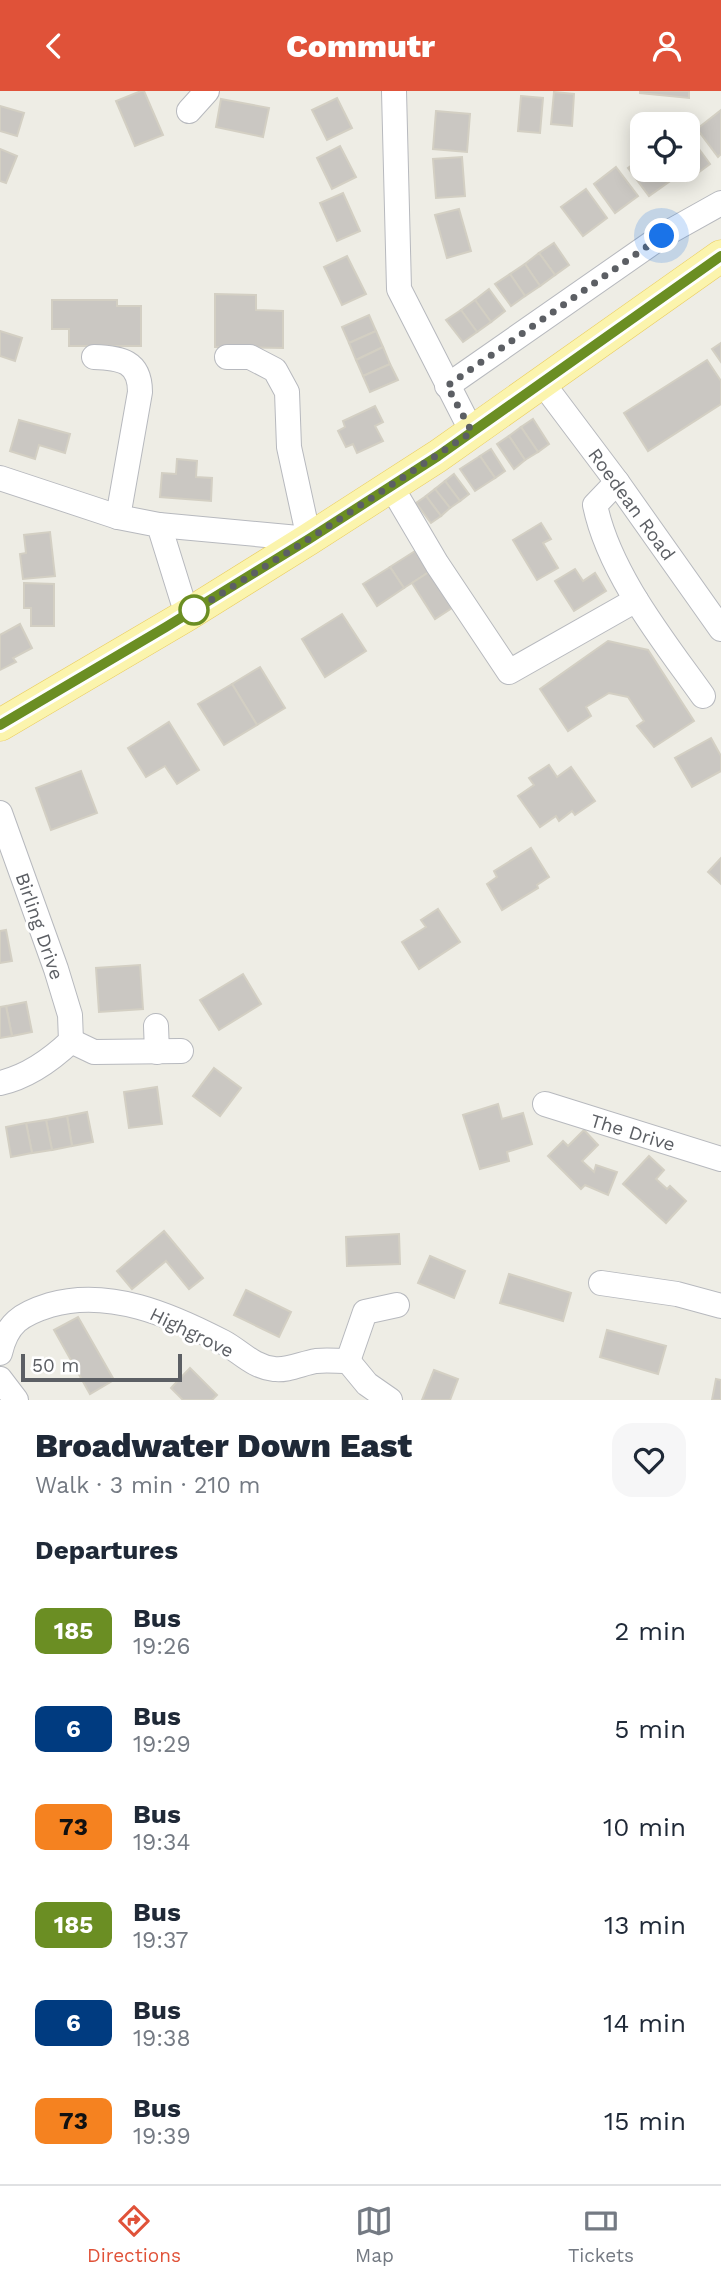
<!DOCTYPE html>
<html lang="en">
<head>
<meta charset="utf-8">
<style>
  :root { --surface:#fff; --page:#f6f6f7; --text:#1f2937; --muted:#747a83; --line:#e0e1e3; --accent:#e05239 }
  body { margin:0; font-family:"Work Sans",sans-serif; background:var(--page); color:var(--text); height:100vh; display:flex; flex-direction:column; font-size:26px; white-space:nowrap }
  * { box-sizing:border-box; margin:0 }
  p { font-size:23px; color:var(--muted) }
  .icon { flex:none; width:38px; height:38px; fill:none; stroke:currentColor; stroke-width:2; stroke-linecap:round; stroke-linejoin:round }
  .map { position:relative; height:1309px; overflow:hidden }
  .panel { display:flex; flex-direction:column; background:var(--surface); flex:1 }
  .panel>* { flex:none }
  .badge { padding:0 14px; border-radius:10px; font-size:24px; line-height:46px }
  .buttons { position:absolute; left:630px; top:21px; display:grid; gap:14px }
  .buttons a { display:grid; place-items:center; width:70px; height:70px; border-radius:14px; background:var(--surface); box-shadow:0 4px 18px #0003; font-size:35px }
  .scale { position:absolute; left:21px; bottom:18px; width:161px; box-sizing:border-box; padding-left:7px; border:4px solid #5c5f64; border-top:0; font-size:19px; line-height:24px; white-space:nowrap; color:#5c5f64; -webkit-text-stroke:5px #fff; paint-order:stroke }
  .you { position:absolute; width:35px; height:35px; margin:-18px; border:5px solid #fff; border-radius:50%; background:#1a73e8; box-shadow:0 0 0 10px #1a73e833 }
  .map>.badge { position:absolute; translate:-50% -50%; box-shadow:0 0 0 4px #fff }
  h2 { padding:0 35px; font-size:26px; line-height:63px }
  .round { display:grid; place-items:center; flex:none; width:74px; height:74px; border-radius:21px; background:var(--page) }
  .head { display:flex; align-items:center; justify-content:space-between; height:119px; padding:0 35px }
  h1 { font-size:33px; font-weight:800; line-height:52px }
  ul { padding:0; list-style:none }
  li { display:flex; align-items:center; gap:21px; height:98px; padding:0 35px }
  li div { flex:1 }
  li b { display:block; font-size:26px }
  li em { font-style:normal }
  li .badge { min-width:77px; font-weight:700; text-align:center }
  header { display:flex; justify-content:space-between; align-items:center; height:91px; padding:0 35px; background:var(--accent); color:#fff; font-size:32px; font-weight:800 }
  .dock { display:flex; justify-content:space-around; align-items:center; height:98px; border-top:2px solid var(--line); background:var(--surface); font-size:19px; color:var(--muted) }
  .dock a { display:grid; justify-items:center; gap:4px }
  .dock .selected { color:var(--accent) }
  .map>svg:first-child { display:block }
</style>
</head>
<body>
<header><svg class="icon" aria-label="back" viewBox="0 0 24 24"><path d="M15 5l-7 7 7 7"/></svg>Commutr<svg class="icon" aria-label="person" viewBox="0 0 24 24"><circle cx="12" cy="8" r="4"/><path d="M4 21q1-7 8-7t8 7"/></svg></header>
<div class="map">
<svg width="721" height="1309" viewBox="0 0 721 1309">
  <rect width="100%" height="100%" fill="#eeede5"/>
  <g fill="#cac7c2" stroke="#d3cfc3" stroke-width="2">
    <polygon points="141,0 144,0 163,44 135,55 116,10"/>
    <polygon points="640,0 689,0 689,7 640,2"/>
    <polygon points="554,1 574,3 572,35 551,33"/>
    <polygon points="521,5 543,7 540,42 518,40"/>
    <polygon points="337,7 352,37 327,49 312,19"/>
    <polygon points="221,8 269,17 263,46 216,36"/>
    <polygon points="0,15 24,22 17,45 0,40"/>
    <polygon points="721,19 721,63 718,66 697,38"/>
    <polygon points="436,20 470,23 467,61 433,58"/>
    <polygon points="688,43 710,73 687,90 678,79 688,79"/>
    <polygon points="340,55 356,86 332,98 317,67"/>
    <polygon points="0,58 17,65 6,92 0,90"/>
    <polygon points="462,66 465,105 436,107 433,68"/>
    <polygon points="642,67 642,79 666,79 673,88 649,105 628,77"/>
    <polygon points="616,76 638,105 615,122 594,93"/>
    <polygon points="586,98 607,127 583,145 561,116"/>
    <polygon points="343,102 360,140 337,150 320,112"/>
    <polygon points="459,118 471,160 447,167 435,124"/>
    <polygon points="554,152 569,174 555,184 539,162"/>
    <polygon points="539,162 555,184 540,195 525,173"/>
    <polygon points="347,165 366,203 342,214 324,176"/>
    <polygon points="525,173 540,195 525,205 510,183"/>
    <polygon points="510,183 525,205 511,215 495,193"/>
    <polygon points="489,198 505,220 491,231 475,209"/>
    <polygon points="215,203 256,204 256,219 283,220 283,257 215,256"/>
    <polygon points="52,209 117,209 117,215 141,215 141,255 69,255 69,238 52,238"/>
    <polygon points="475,209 491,231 477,241 461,219"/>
    <polygon points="461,219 477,241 463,251 446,229"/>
    <polygon points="369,224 376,240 349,252 342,236"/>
    <polygon points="0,240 22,247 15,270 0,265"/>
    <polygon points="376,240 383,256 356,269 349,252"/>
    <polygon points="721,252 721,271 712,258"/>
    <polygon points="383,256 390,273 363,285 356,269"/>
    <polygon points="707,269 721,290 721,313 648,360 624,322"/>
    <polygon points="390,273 398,289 370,301 363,285"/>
    <polygon points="375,315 383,331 375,335 383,350 357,362 353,353 346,356 338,340 345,336 343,330"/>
    <polygon points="533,328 549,353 538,361 521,336"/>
    <polygon points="19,329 70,343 65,362 39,354 35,368 10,360"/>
    <polygon points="521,336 538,361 525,369 509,345"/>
    <polygon points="509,345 525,369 514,378 497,353"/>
    <polygon points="491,358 505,380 495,387 480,365"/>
    <polygon points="480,365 495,387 475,400 460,378"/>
    <polygon points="177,368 197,370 196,386 212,387 211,410 160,406 162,382 176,383"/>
    <polygon points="454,383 469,403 460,410 445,390"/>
    <polygon points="445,390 460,410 450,417 435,398"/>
    <polygon points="435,398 450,417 441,425 426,405"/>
    <polygon points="426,405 441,425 431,432 416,412"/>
    <polygon points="541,432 551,448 543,452 558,477 537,489 513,449"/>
    <polygon points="50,441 55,485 23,488 20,463 26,462 24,444"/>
    <polygon points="415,460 429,481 404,497 390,476"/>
    <polygon points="390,476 404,497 377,515 363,493"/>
    <polygon points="575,478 583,490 595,482 606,500 574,520 555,490"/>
    <polygon points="429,481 452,517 435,528 412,492"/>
    <polygon points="24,492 54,493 54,535 31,535 31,517 24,517"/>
    <polygon points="342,523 366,560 325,586 302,548"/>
    <polygon points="20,533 32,557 13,567 16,571 0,579 0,544"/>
    <polygon points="608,550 648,559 694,630 654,656 637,635 644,630 628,606 609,602 586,616 591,625 568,640 540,598"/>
    <polygon points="260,576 285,617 257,634 232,593"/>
    <polygon points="232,593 257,634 224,654 198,613"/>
    <polygon points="169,631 199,679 177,693 165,675 146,686 128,657"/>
    <polygon points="711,647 721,665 721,680 692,696 675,667"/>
    <polygon points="549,674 557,686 571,676 595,710 575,724 572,720 559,730 556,725 540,736 518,705 534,694 529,687"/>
    <polygon points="81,680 97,722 51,739 36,697"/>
    <polygon points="531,757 549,786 537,794 538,797 502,819 487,793 497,786 494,780"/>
    <polygon points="721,767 721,793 708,781"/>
    <polygon points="438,818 460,851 419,878 402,851 426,836 421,829"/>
    <polygon points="6,839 12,870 0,872 0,840"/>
    <polygon points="140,874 143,918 99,921 96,877"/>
    <polygon points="243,883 261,913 219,939 200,909"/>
    <polygon points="26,911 32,941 12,945 6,915"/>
    <polygon points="6,915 12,945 0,947 0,916"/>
    <polygon points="214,977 241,997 220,1025 193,1005"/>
    <polygon points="157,996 162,1033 129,1037 124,1001"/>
    <polygon points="498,1013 502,1028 523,1022 532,1053 507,1061 509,1070 480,1078 463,1024"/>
    <polygon points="87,1021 93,1051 72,1055 67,1025"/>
    <polygon points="67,1025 72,1055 52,1059 46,1029"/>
    <polygon points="46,1029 52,1059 32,1062 26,1032"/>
    <polygon points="26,1032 32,1062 11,1066 6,1036"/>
    <polygon points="584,1039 598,1054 582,1070 594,1081 596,1074 617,1081 608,1104 585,1094 581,1098 548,1065 563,1050 568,1055"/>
    <polygon points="649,1065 664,1079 656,1088 667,1098 670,1095 686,1110 666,1132 623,1093"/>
    <polygon points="164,1140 203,1187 189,1198 166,1170 132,1198 117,1180"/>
    <polygon points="399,1143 400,1173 347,1175 346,1146"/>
    <polygon points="430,1165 465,1180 454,1207 418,1192"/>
    <polygon points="509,1183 571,1202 563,1230 500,1212"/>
    <polygon points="246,1199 291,1221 279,1246 234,1224"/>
    <polygon points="78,1226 114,1289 90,1303 54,1239"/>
    <polygon points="607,1239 666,1255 658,1283 600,1266"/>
    <polygon points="190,1277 217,1304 212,1309 183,1309 171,1297"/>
    <polygon points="434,1279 458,1288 450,1309 422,1309"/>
    <polygon points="716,1288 721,1289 721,1309 712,1309"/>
  </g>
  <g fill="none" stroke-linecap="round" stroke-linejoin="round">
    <g stroke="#b7b9be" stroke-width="26">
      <g id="minor">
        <polyline points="394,0 399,198 472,341"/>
        <polyline points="189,20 207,0"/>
        <path d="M94,266C121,267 140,270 140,301L118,426"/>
        <polyline points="541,290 617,391 721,538"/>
        <polyline points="447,295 662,145 721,112"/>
        <polyline points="0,387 118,426 159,434 187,524"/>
        <path d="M617,391L595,414C609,482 663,549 703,605"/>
        <polyline points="391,395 437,473 509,581 636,509"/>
        <polyline points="159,434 309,448 289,356 287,301 275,279 250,266 227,266"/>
        <path d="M0,722L56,878L70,924L71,950C51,969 27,986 0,992"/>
        <polyline points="156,935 157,961"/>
        <polyline points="71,950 94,961 181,960"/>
        <polyline points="545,1013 721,1068"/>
        <polyline points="601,1192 677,1203 721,1215"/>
        <path d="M0,1262C7,1232 21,1223 50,1214C109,1197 171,1224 223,1251C240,1260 253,1276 274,1278C287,1280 303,1272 316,1270C326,1269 337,1270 348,1270L367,1293L390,1309"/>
        <polyline points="348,1270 365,1221 397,1214"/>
        <polyline points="0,1288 16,1309"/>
      </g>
    </g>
    <g stroke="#eace62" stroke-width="33">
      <polyline id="major" points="0,634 187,524 309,448 438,365 721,165"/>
    </g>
    <use href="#minor" stroke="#fff" stroke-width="24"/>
    <use href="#major" stroke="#fbf4ad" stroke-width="32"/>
  </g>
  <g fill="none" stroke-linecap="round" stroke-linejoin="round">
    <g stroke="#fff" stroke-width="16">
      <polyline id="line" points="0,634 166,536 309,448 438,365 721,165"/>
    </g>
    <use href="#line" stroke="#6b8e23" stroke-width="10"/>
    <polyline stroke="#5c5f64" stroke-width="7" stroke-dasharray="0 12.6" points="194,519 187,524 309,448 472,341 447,295 662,145"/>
  </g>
  <circle fill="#fff" stroke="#6b8e23" stroke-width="3.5" cx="194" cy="519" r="14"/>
  <g text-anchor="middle" stroke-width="6" stroke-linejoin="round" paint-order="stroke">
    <g font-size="19" fill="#5c5f64" stroke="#fff">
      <text transform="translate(632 413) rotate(54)" y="7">Roedean Road</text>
      <text transform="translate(40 835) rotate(71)" y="7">Birling Drive</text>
      <text transform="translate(633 1041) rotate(17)" y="7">The Drive</text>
      <text transform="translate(192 1241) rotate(26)" y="7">Highgrove</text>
    </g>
  </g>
</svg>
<div class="buttons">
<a><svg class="icon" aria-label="locate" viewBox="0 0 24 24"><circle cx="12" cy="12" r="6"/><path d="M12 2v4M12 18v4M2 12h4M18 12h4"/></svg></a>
</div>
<div class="scale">50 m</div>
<div class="you" style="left:662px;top:145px"></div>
</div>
<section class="panel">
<div class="head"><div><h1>Broadwater Down East</h1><p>Walk · 3 min · 210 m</p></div><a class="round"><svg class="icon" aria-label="heart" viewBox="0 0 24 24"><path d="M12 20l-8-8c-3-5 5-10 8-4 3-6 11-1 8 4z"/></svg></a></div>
<h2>Departures</h2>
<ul>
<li><span class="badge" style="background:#6b8e23;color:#fff">185</span><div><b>Bus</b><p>19:26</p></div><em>2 min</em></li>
<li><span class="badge" style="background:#003b80;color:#fff">6</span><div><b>Bus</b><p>19:29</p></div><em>5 min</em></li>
<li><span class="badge" style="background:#f58220;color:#111">73</span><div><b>Bus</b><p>19:34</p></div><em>10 min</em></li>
<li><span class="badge" style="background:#6b8e23;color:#fff">185</span><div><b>Bus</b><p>19:37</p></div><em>13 min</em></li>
<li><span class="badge" style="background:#003b80;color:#fff">6</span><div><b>Bus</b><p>19:38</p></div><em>14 min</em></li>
<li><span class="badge" style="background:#f58220;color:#111">73</span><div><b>Bus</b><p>19:39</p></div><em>15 min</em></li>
</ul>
</section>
<nav class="dock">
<a class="selected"><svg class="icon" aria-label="directions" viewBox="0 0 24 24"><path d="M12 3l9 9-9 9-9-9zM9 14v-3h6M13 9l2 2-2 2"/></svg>Directions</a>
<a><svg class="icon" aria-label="map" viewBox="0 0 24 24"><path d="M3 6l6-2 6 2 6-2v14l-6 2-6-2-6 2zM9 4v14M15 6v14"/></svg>Map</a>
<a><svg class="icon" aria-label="tickets" viewBox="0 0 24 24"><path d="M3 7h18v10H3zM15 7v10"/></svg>Tickets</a>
</nav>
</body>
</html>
